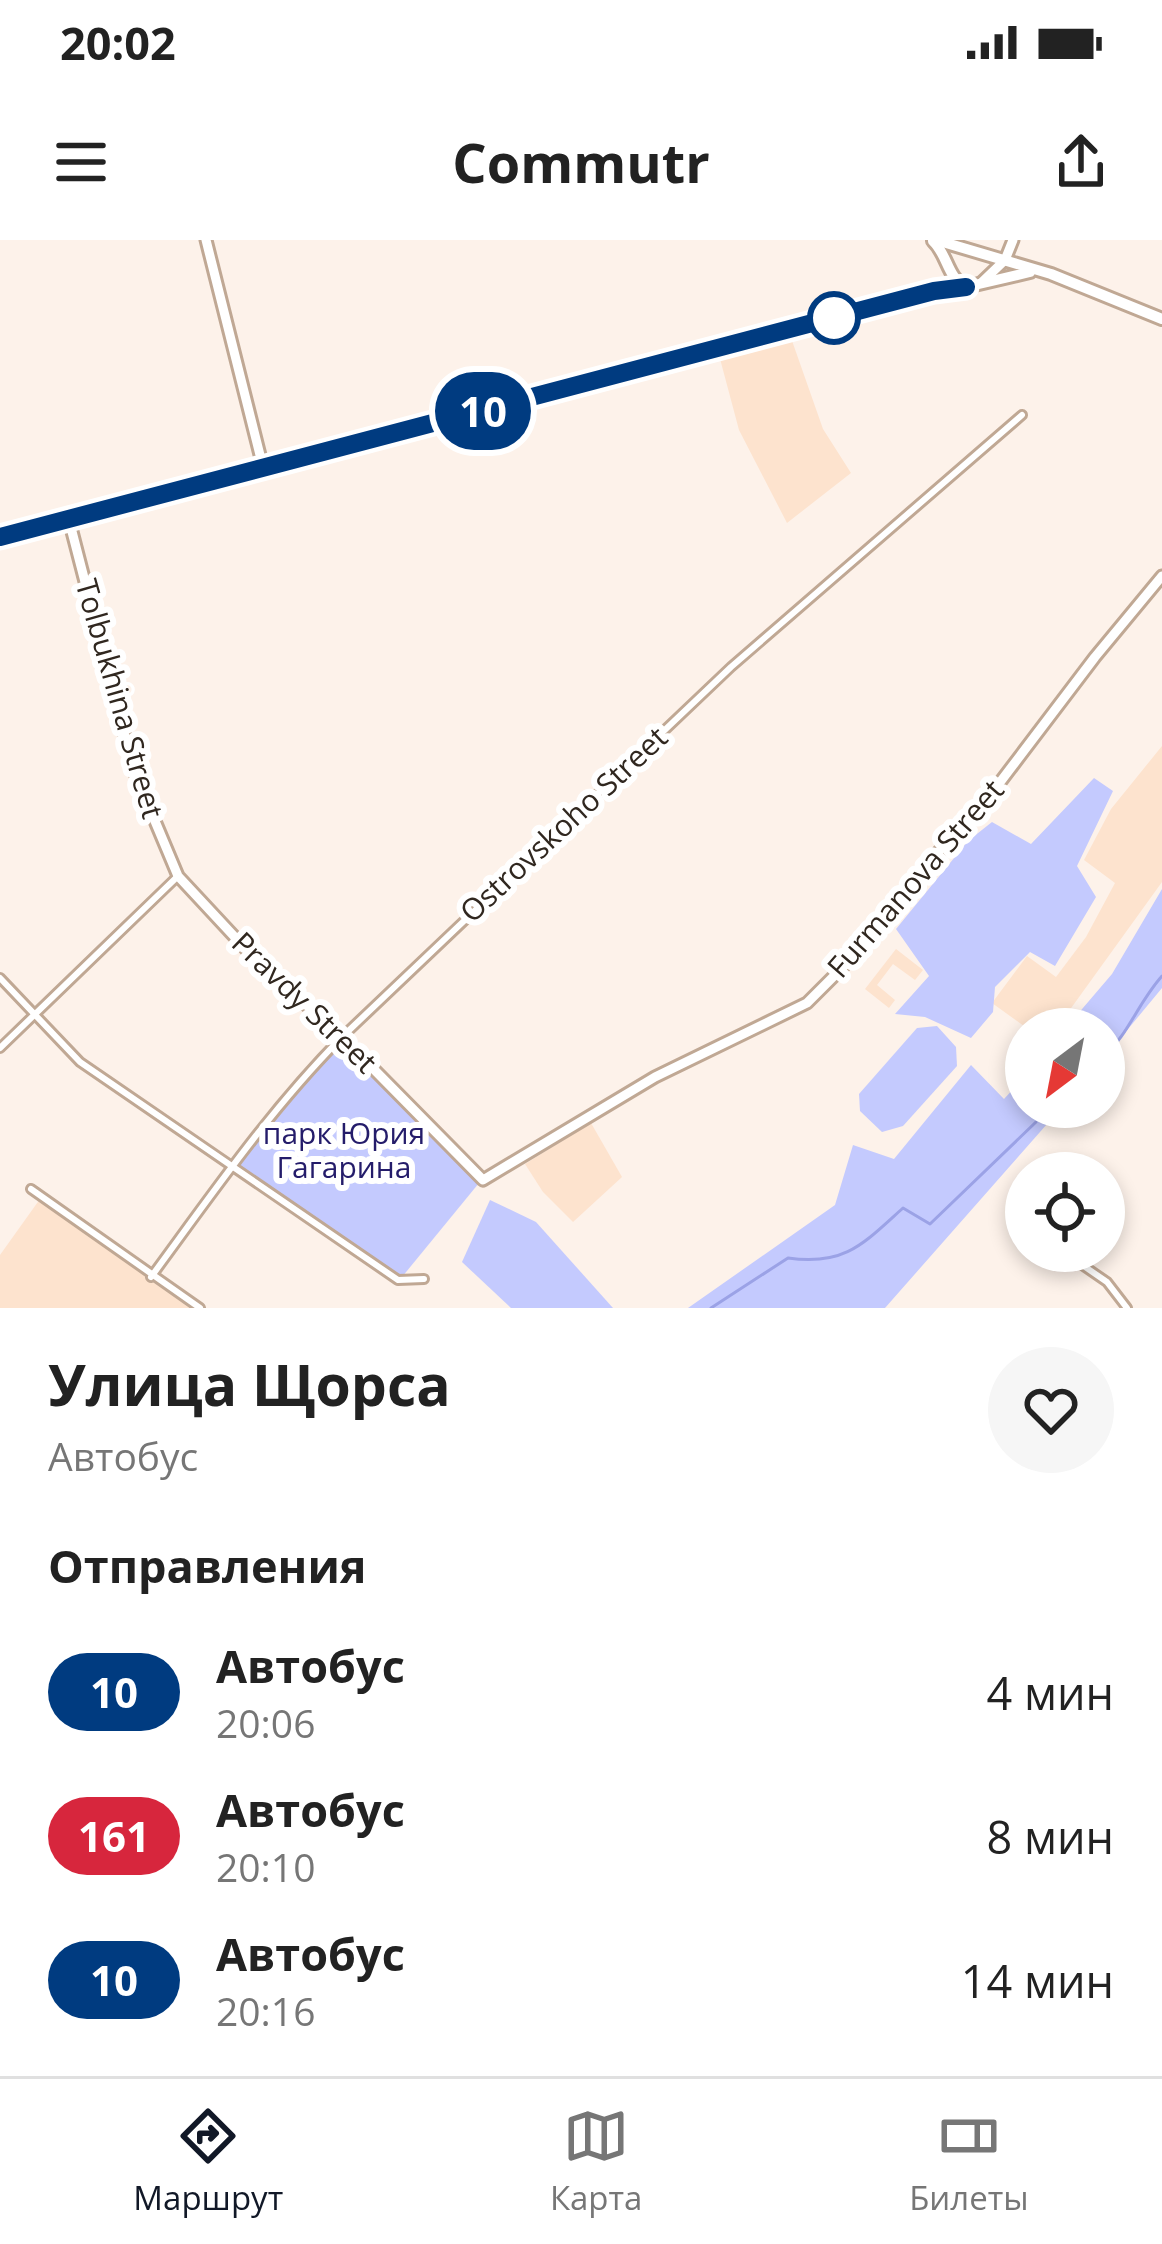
<!DOCTYPE html>
<html lang="ru">
<head>
<meta charset="utf-8">
<style>
  :root { --surface:#fff; --page:#f6f6f6; --text:#222; --muted:#767676; --line:#e0e0e0; --accent:#111827 }
  body { margin:0; font-family:"Open Sans",sans-serif; background:var(--page); color:var(--text); height:100vh; display:flex; flex-direction:column; font-size:45px; white-space:nowrap }
  * { box-sizing:border-box; margin:0 }
  p { font-size:39px; color:var(--muted) }
  .icon { flex:none; width:66px; height:66px; fill:none; stroke:currentColor; stroke-width:2; stroke-linecap:round; stroke-linejoin:round }
  .map { position:relative; height:1068px; overflow:hidden }
  .side { display:flex; flex-direction:column; background:var(--surface); flex:1 }
  .side>* { flex:none }
  .badge { padding:0 24px; border-radius:39px; font-size:42px; line-height:78px }
  .needle { width:78px; rotate:212deg }
  .tools { position:absolute; left:1005px; top:768px; display:grid; gap:24px }
  .tools a { display:grid; place-items:center; width:120px; height:120px; border-radius:50%; background:var(--surface); box-shadow:0 6px 18px #0003; font-size:60px }
  .map>.badge { position:absolute; translate:-50% -50%; box-shadow:0 0 0 6px #fff }
  h2 { padding:0 48px; font-size:45px; line-height:108px }
  .round { display:grid; place-items:center; flex:none; width:126px; height:126px; border-radius:63px; background:var(--page) }
  .overview { display:flex; align-items:center; justify-content:space-between; height:204px; padding:0 48px }
  h1 { font-size:57px; font-weight:700; line-height:90px }
  ul { padding:0; list-style:none }
  li { display:flex; align-items:center; gap:36px; height:144px; padding:0 48px }
  li div { flex:1 }
  li b { display:block; font-size:45px }
  li em { font-style:normal }
  li .badge { min-width:132px; font-weight:700; text-align:center }
  .status { display:flex; justify-content:space-between; align-items:center; height:84px; padding:0 60px; background:var(--surface); direction:ltr }
  .status svg { height:33px; fill:currentColor }
  header { display:flex; justify-content:space-between; align-items:center; height:156px; padding:0 48px; background:var(--surface); font-size:54px; font-weight:700 }
  .tab-bar { display:flex; justify-content:space-around; align-items:center; height:168px; border-top:3px solid var(--line); background:var(--surface); font-size:33px; color:var(--muted) }
  .tab-bar a { display:grid; justify-items:center; gap:6px }
  .tab-bar .current { color:var(--accent) }
  .map>svg:first-child { display:block }
</style>
</head>
<body>
<div class="status"><b>20:02</b><svg viewBox="0 0 49 12"><path d="M0 12V9h3v3zM5 12V6h3v6zM10 12V3h3v9zM15 12V0h3v12zM26 1h20v11H26zM47 4h2v5h-2z"/></svg></div>
<header><svg class="icon" aria-label="menu" viewBox="0 0 24 24"><path d="M4 6h16M4 12h16M4 18h16"/></svg>Commutr<svg class="icon" aria-label="share" viewBox="0 0 24 24"><path d="M12 15V3M7 8l5-5 5 5M5 13v7h14v-7"/></svg></header>
<div class="map">
<svg width="1162" height="1068" viewBox="0 0 1162 1068">
  <rect width="100%" height="100%" fill="#fdf2ea"/>
  <g fill="#fde3ce">
    <polygon points="790,95 823,189 851,233 787,283 739,190 719,115"/>
    <polygon points="1162,506 1162,642 1056,789 1028,789 992,763 1027,716 1056,737 1086,697 1115,643 1084,620 1111,569"/>
    <polygon points="896,709 923,730 915,740 893,724 877,745 895,760 889,768 865,749"/>
    <polygon points="591,883 622,937 573,982 543,952 525,924"/>
    <polygon points="40,959 192,1068 0,1068 0,1015"/>
  </g>
  <g fill="#c4cafe">
    <polygon points="1094,538 1113,551 1077,626 1096,657 1055,726 1030,712 995,747 993,772 971,798 925,777 895,774 929,736 896,689 968,601 992,582 1031,604"/>
    <polygon points="1162,649 1162,748 1104,818 1104,789 1065,789 1112,734"/>
    <polygon points="937,786 956,807 957,826 903,886 882,892 860,871 859,854 917,788"/>
    <polygon points="340,804 479,943 402,1037 236,923"/>
    <polygon points="971,825 1004,859 1026,835 1026,867 1062,867 885,1068 688,1068 835,965 853,905 894,919"/>
    <polygon points="490,960 536,982 613,1068 511,1068 462,1022"/>
  </g>
  <g fill="none" stroke-linecap="round" stroke-linejoin="round">
    <g stroke="#9ba2e6" stroke-width="3">
      <path d="M1104,817C1129,793 1138,763 1162,736"/>
      <polyline points="1041,877 1052,867"/>
      <path d="M711,1068L788,1018C845,1026 863,1004 903,968L930,984L1036,882"/>
    </g>
    <g stroke="#c0a894" stroke-width="12">
      <g id="minor">
        <polyline points="0,738 80,822 398,1040 424,1039"/>
        <polyline points="0,808 178,636"/>
        <polyline points="31,949 200,1068"/>
        <polyline points="1062,1011 1107,1042 1127,1068"/>
        <path d="M151,1037C212,954 269,871 342,797L731,427L1022,175"/>
      </g>
    </g>
    <g stroke="#c0a894" stroke-width="15">
      <g id="secondary">
        <polyline points="206,0 263,227"/>
        <polyline points="981,43 1005,20 1013,0"/>
        <polyline points="69,280 134,531 178,636 257,721 342,797 483,940 655,837 807,763 843,727 884,674 1001,541 1095,417 1162,336"/>
        <polyline points="0,297 934,51 966,47"/>
      </g>
    </g>
    <g stroke="#c0a894" stroke-width="16">
      <g id="primary">
        <polyline points="936,0 1051,34 1162,79"/>
        <path d="M933,1C948,15 947,38 966,47L1030,32"/>
      </g>
    </g>
    <use href="#minor" stroke="#fff" stroke-width="6"/>
    <use href="#secondary" stroke="#fff" stroke-width="9"/>
    <use href="#primary" stroke="#fff" stroke-width="10"/>
  </g>
  <g fill="none" stroke-linecap="round" stroke-linejoin="round">
    <g stroke="#fff" stroke-width="27">
      <polyline id="line" points="0,297 934,51 966,47"/>
    </g>
    <use href="#line" stroke="#003b80" stroke-width="18"/>
  </g>
  <circle fill="#fff" stroke="#003b80" stroke-width="6" cx="834" cy="78" r="24"/>
  <g text-anchor="middle" stroke-width="12" stroke-linejoin="round" paint-order="stroke">
    <g font-size="30" fill="#30271f" stroke="#fff">
      <text transform="translate(119 459) rotate(74)" y="10">Tolbukhina Street</text>
      <text transform="translate(564 585) rotate(-43)" y="10">Ostrovskoho Street</text>
      <text transform="translate(916 639) rotate(-49)" y="10">Furmanova Street</text>
      <text transform="translate(304 763) rotate(44)" y="10">Pravdy Street</text>
    </g>
    <g font-size="30" fill="#241c6a" stroke="#fff">
      <text x="344" y="904">парк Юрия<tspan x="344" dy="34">Гагарина</tspan></text>
    </g>
  </g>
</svg>
<div class="tools">
<a><svg class="needle" viewBox="-14 -14 28 28"><path d="M0-13l5 13h-10z" fill="#e53935"/><path d="M0 13l5-13h-10z" fill="#767676"/></svg></a>
<a><svg class="icon" aria-label="locate" viewBox="0 0 24 24"><circle cx="12" cy="12" r="6"/><path d="M12 2v4M12 18v4M2 12h4M18 12h4"/></svg></a>
</div>
<b class="badge" style="left:483px;top:171px;background:#003b80;color:#fff">10</b>
</div>
<section class="side">
<div class="overview"><div><h1>Улица Щорса</h1><p>Автобус</p></div><a class="round"><svg class="icon" aria-label="heart" viewBox="0 0 24 24"><path d="M12 20l-8-8c-3-5 5-10 8-4 3-6 11-1 8 4z"/></svg></a></div>
<h2>Отправления</h2>
<ul>
<li><span class="badge" style="background:#003b80;color:#fff">10</span><div><b>Автобус</b><p>20:06</p></div><em>4 мин</em></li>
<li><span class="badge" style="background:#d7263d;color:#fff">161</span><div><b>Автобус</b><p>20:10</p></div><em>8 мин</em></li>
<li><span class="badge" style="background:#003b80;color:#fff">10</span><div><b>Автобус</b><p>20:16</p></div><em>14 мин</em></li>
</ul>
</section>
<nav class="tab-bar">
<a class="current"><svg class="icon" aria-label="directions" viewBox="0 0 24 24"><path d="M12 3l9 9-9 9-9-9zM9 14v-3h6M13 9l2 2-2 2"/></svg>Маршрут</a>
<a><svg class="icon" aria-label="map" viewBox="0 0 24 24"><path d="M3 6l6-2 6 2 6-2v14l-6 2-6-2-6 2zM9 4v14M15 6v14"/></svg>Карта</a>
<a><svg class="icon" aria-label="tickets" viewBox="0 0 24 24"><path d="M3 7h18v10H3zM15 7v10"/></svg>Билеты</a>
</nav>
</body>
</html>
